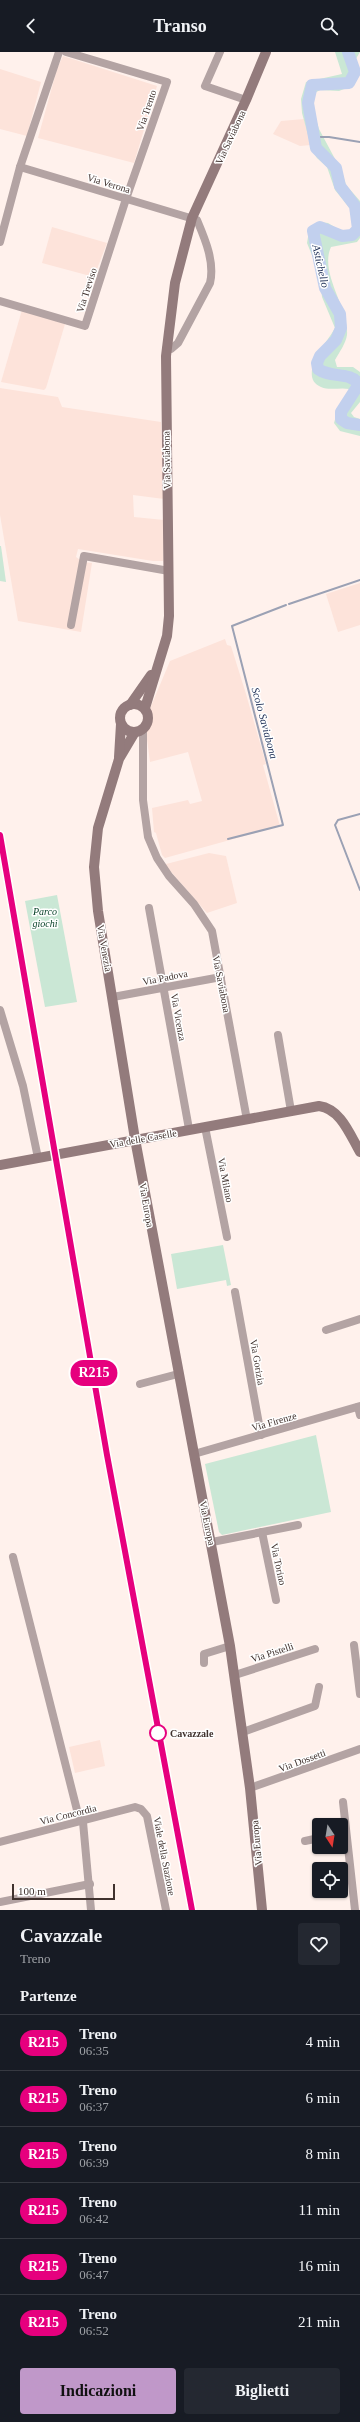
<!DOCTYPE html>
<html lang="it">
<head>
<meta charset="utf-8">
<style>
  :root { --surface:#171b24; --page:#242831; --text:#f1f3f6; --muted:#9ea1a6; --line:#363941; --accent:#c098c9 }
  body { margin:0; font-family:"Times New Roman",serif; background:var(--page); color:var(--text); height:100vh; display:flex; flex-direction:column; font-size:15px; white-space:nowrap }
  * { box-sizing:border-box; margin:0 }
  p { font-size:13px; color:var(--muted) }
  .icon { flex:none; width:22px; height:22px; fill:none; stroke:currentColor; stroke-width:2; stroke-linecap:round; stroke-linejoin:round }
  .map { position:relative; height:1858px; overflow:hidden }
  .details { display:flex; flex-direction:column; background:var(--surface); flex:1 }
  .details>* { flex:none }
  .badge { padding:0 8px; border-radius:13px; font-size:14px; line-height:26px }
  .needle { width:26px; rotate:168deg }
  .fabs { position:absolute; left:312px; top:1766px; display:grid; gap:8px }
  .fabs a { display:grid; place-items:center; width:36px; height:36px; border-radius:4px; background:var(--surface); box-shadow:0 1px 3px #0004; font-size:20px }
  .scale { position:absolute; left:12px; bottom:10px; width:103px; box-sizing:border-box; padding-left:4px; border:2px solid #40322e; border-top:0; font-size:11px; line-height:14px; white-space:nowrap; color:#40322e; -webkit-text-stroke:3px #fff; paint-order:stroke }
  .map>.badge { position:absolute; translate:-50% -50%; box-shadow:0 0 0 2px #fff }
  h2 { padding:0 20px; font-size:15px; line-height:36px }
  .round { display:grid; place-items:center; flex:none; width:42px; height:42px; border-radius:4px; background:var(--page) }
  .summary { display:flex; align-items:center; justify-content:space-between; height:68px; padding:0 20px }
  h1 { font-size:19px; font-weight:600; line-height:30px }
  .primary-button { display:flex; gap:8px; margin-top:auto; padding:8px 20px }
  .primary-button a { flex:1; height:46px; border-radius:4px; background:var(--accent); color:#111; font-size:16px; font-weight:600; line-height:46px; text-align:center }
  .primary-button a+a { background:var(--page); color:var(--text) }
  ul { padding:0; list-style:none }
  li { display:flex; align-items:center; gap:12px; height:56px; padding:0 20px; border-top:1px solid var(--line) }
  li div { flex:1 }
  li b { display:block; font-size:15px }
  li em { font-style:normal }
  li .badge { min-width:44px; font-weight:700; text-align:center }
  header { display:flex; justify-content:space-between; align-items:center; height:52px; padding:0 20px; background:var(--surface); font-size:18px; font-weight:600 }
  .map>svg:first-child { display:block }
</style>
</head>
<body>
<header><svg class="icon" aria-label="back" viewBox="0 0 24 24"><path d="M15 5l-7 7 7 7"/></svg>Transo<svg class="icon" aria-label="search" viewBox="0 0 24 24"><circle cx="10" cy="10" r="6"/><path d="M15 15l6 6"/></svg></header>
<div class="map">
<svg width="360" height="1858" viewBox="0 0 360 1858">
  <rect width="100%" height="100%" fill="#fff1ec"/>
  <g fill="#fde3da">
    <polygon points="63,4 157,34 134,111 38,86 57,17"/>
    <polygon points="0,17 41,30 27,84 0,77"/>
    <polygon points="304,67 311,93 300,94 273,82 281,69"/>
    <polygon points="52,175 107,191 94,225 42,211"/>
    <polygon points="22,258 65,272 46,336 44,338 1,330"/>
    <polygon points="0,336 58,345 62,355 161,370 164,447 133,443 134,465 164,468 163,509 153,509 78,497 76,505 83,510 92,511 81,580 18,569 0,463"/>
    <polygon points="360,531 360,573 338,580 326,542"/>
    <polygon points="225,587 227,593 231,594 246,642 266,712 263,713 280,774 165,806 162,803 156,781 154,780 152,756 188,748 190,752 202,749 188,700 150,710 145,672 146,666 170,609"/>
    <polygon points="209,801 226,804 237,851 207,861 166,814 166,812"/>
    <polygon points="100,1688 105,1714 75,1721 69,1695"/>
  </g>
  <g fill="#cae7d5">
    <path d="M335,0H360L354,10L358,24L354,33L339,39L320,38L313,42L311,52L319,77L342,120L346,133L360,149V186L357,190L331,195C319,221 349,256 347,283C346,291 339,301 335,308L337,315H353L360,320V350L351,361L354,365L360,367V384L340,379L334,371L338,357L349,337C340,335 330,339 321,335C296,324 329,288 335,276L322,245L320,223L307,191L309,179L320,170L328,171L343,180L353,178L352,159L335,138L327,115L317,106L312,98L302,61L301,47L306,30L342,22Z"/>
    <polygon points="0,494 1,494 6,530 0,529"/>
    <polygon points="57,843 77,950 45,955 25,849"/>
    <polygon points="223,1193 231,1233 227,1234 226,1228 177,1237 171,1202"/>
    <polygon points="316,1383 331,1460 222,1483 219,1480 205,1412"/>
  </g>
  <g fill="none" stroke-linecap="round" stroke-linejoin="round">
    <g stroke="#9ba1b4" stroke-width="2">
      <polyline points="314,85 329,85 360,90"/>
      <polyline points="289,552 360,528"/>
      <polyline points="360,762 338,768 335,773 360,838"/>
      <polyline points="228,787 283,773 232,574 286,553"/>
    </g>
    <path stroke="#c2d0ee" stroke-width="12" d="M348,0L355,20L349,31L312,33L308,51L316,96L336,116L340,134L355,154L358,177L352,183L342,184L320,175L313,179L325,236L340,262L341,276L336,288L320,304L317,311L318,317C332,327 349,319 359,332L341,360V367L347,371L360,373"/>
    <g stroke="#b3a3a3" stroke-width="8">
      <polyline points="220,0 205,34 246,48"/>
      <path d="M20,115L197,168C205,187 215,210 210,231L178,291L171,297H166"/>
      <polyline points="0,190 20,115 59,0"/>
      <polyline points="0,249 85,274 126,147 167,30 66,0"/>
      <polyline points="71,573 84,504 169,519"/>
      <polyline points="143,677 143,748 148,785 157,806 169,824 194,852 212,879 247,1068"/>
      <polyline points="149,856 189,1077"/>
      <polyline points="113,945 221,925"/>
      <polyline points="0,958 23,1034 38,1106"/>
      <polyline points="278,983 291,1059"/>
      <polyline points="205,1075 227,1185"/>
      <polyline points="235,1240 261,1383"/>
      <polyline points="326,1278 360,1267"/>
      <polyline points="140,1332 178,1322"/>
      <polyline points="358,1355 360,1363"/>
      <polyline points="194,1402 360,1354"/>
      <polyline points="262,1480 276,1548"/>
      <polyline points="212,1490 298,1473"/>
      <polyline points="13,1505 78,1762 83,1770 91,1858"/>
      <polyline points="354,1593 360,1642"/>
      <polyline points="204,1611 204,1602 230,1594"/>
      <polyline points="235,1623 315,1597"/>
      <polyline points="243,1680 315,1654 319,1635"/>
      <polyline points="250,1736 360,1697"/>
      <polyline points="343,1750 355,1858"/>
      <polyline points="305,1789 319,1786"/>
      <polyline points="0,1790 135,1755 141,1757 147,1764 166,1858"/>
      <polyline points="0,1850 90,1832"/>
    </g>
    <g stroke="#937b7c" stroke-width="10">
      <circle cx="134" cy="666" r="14"/>
      <polyline points="130,653 151,623"/>
      <polyline points="145,656 167,584 169,564 166,304 175,231 192,166 246,48 266,0"/>
      <polyline points="135,680 119,707 98,776 94,815 98,859 135,1087 230,1594 250,1736 262,1858"/>
      <polyline points="119,705 121,672"/>
      <path d="M0,1113L319,1054C341,1057 350,1083 360,1100"/>
    </g>
    <polyline stroke="#665854" stroke-width="2" stroke-dasharray="5 5" stroke-linecap="butt" points="0,783 107,1403 192,1858"/>
  </g>
  <g fill="none" stroke-linecap="round" stroke-linejoin="round">
    <g stroke="#fff" stroke-width="9">
      <polyline id="line" points="0,783 107,1403 192,1858"/>
    </g>
    <use href="#line" stroke="#e6007e" stroke-width="6"/>
  </g>
  <circle fill="#fff" stroke="#e6007e" stroke-width="2" cx="158" cy="1681" r="8"/>
  <g text-anchor="middle" stroke-width="3" stroke-linejoin="round" paint-order="stroke">
    <g font-size="10" fill="#40322e" stroke="#fff">
      <text transform="translate(146 58) rotate(-71)" y="4">Via Trento</text>
      <text transform="translate(230 85) rotate(-65)" y="4">Via Saviabona</text>
      <text transform="translate(109 131) rotate(17)" y="4">Via Verona</text>
      <text transform="translate(86 238) rotate(-72)" y="4">Via Treviso</text>
      <text transform="translate(166 408) rotate(-91)" y="4">Via Saviabona</text>
      <text transform="translate(105 896) rotate(80)" y="4">Via Venezia</text>
      <text transform="translate(165 925) rotate(-11)" y="4">Via Padova</text>
      <text transform="translate(222 932) rotate(79)" y="4">Via Saviabona</text>
      <text transform="translate(179 965) rotate(80)" y="4">Via Vicenza</text>
      <text transform="translate(143 1086) rotate(-10)" y="4">Via delle Caselle</text>
      <text transform="translate(226 1128) rotate(79)" y="4">Via Milano</text>
      <text transform="translate(147 1153) rotate(80)" y="4">Via Europa</text>
      <text transform="translate(258 1310) rotate(80)" y="4">Via Gorizia</text>
      <text transform="translate(274 1369) rotate(-16)" y="4">Via Firenze</text>
      <text transform="translate(208 1471) rotate(78)" y="4">Via Europa</text>
      <text transform="translate(279 1512) rotate(78)" y="4">Via Torino</text>
      <text transform="translate(272 1600) rotate(-18)" y="4">Via Pistelli</text>
      <text transform="translate(302 1708) rotate(-20)" y="4">Via Dossetti</text>
      <text transform="translate(68 1762) rotate(-14)" y="4">Via Concordia</text>
      <text transform="translate(256 1791) rotate(-95)" y="4">Via Europa</text>
      <text transform="translate(165 1804) rotate(79)" y="4">Viale della Stazione</text>
    </g>
    <g font-size="10" font-style="italic" fill="#003d23" stroke="#fff">
      <text x="45" y="863">Parco<tspan x="45" dy="12">giochi</tspan></text>
    </g>
    <g font-size="10" font-weight="bold" fill="#40322e" stroke="#fff" text-anchor="start">
      <text x="170" y="1685">Cavazzale</text>
    </g>
    <g font-size="11" font-style="italic" fill="#1e2f56" stroke="#fff">
      <text transform="translate(321 214) rotate(77)" y="4">Astichello</text>
      <text transform="translate(265 671) rotate(75)" y="4">Scolo Saviabona</text>
    </g>
  </g>
</svg>
<div class="fabs">
<a><svg class="needle" viewBox="-14 -14 28 28"><path d="M0-13l5 13h-10z" fill="#e53935"/><path d="M0 13l5-13h-10z" fill="#9ea1a6"/></svg></a>
<a><svg class="icon" aria-label="locate" viewBox="0 0 24 24"><circle cx="12" cy="12" r="6"/><path d="M12 2v4M12 18v4M2 12h4M18 12h4"/></svg></a>
</div>
<div class="scale">100 m</div>
<b class="badge" style="left:94px;top:1321px;background:#e6007e;color:#fff">R215</b>
</div>
<section class="details">
<div class="summary"><div><h1>Cavazzale</h1><p>Treno</p></div><a class="round"><svg class="icon" aria-label="heart" viewBox="0 0 24 24"><path d="M12 20l-8-8c-3-5 5-10 8-4 3-6 11-1 8 4z"/></svg></a></div>
<h2>Partenze</h2>
<ul>
<li><span class="badge" style="background:#e6007e;color:#fff">R215</span><div><b>Treno</b><p>06:35</p></div><em>4 min</em></li>
<li><span class="badge" style="background:#e6007e;color:#fff">R215</span><div><b>Treno</b><p>06:37</p></div><em>6 min</em></li>
<li><span class="badge" style="background:#e6007e;color:#fff">R215</span><div><b>Treno</b><p>06:39</p></div><em>8 min</em></li>
<li><span class="badge" style="background:#e6007e;color:#fff">R215</span><div><b>Treno</b><p>06:42</p></div><em>11 min</em></li>
<li><span class="badge" style="background:#e6007e;color:#fff">R215</span><div><b>Treno</b><p>06:47</p></div><em>16 min</em></li>
<li><span class="badge" style="background:#e6007e;color:#fff">R215</span><div><b>Treno</b><p>06:52</p></div><em>21 min</em></li>
</ul>
<div class="primary-button"><a>Indicazioni</a><a>Biglietti</a></div>
</section>
</body>
</html>
